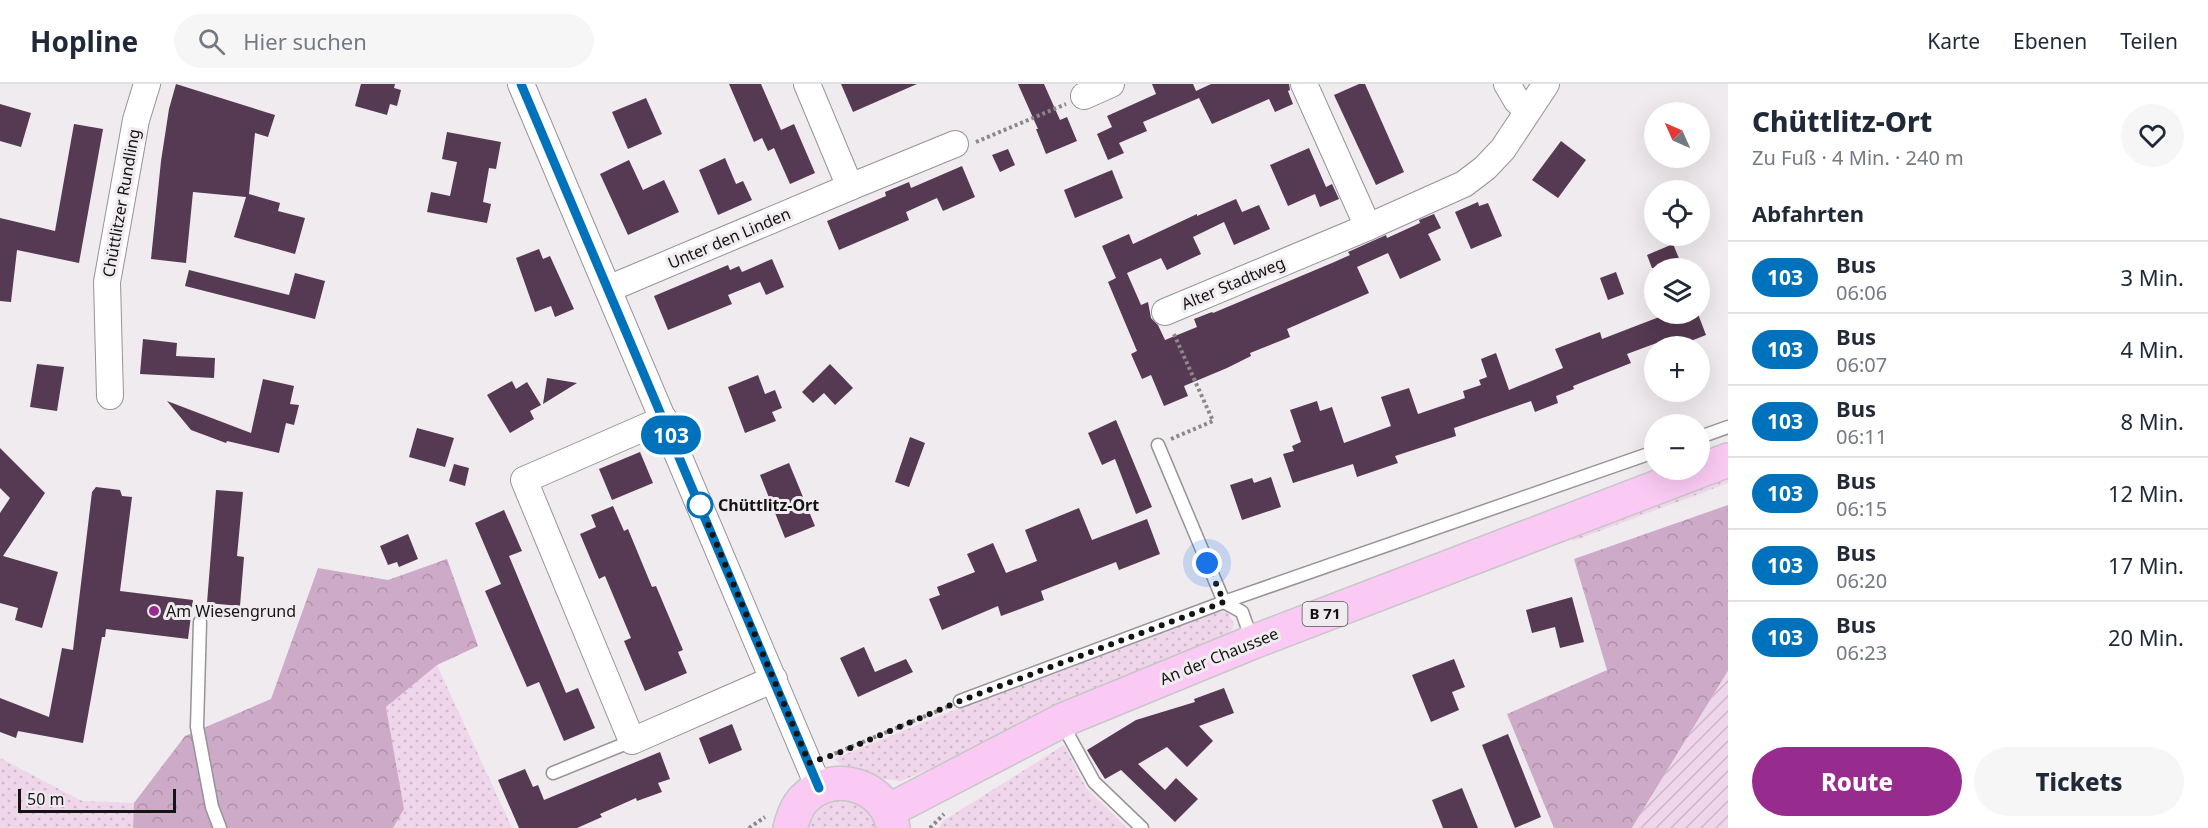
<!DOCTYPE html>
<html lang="de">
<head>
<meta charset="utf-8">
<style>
  :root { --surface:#fff; --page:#f6f6f7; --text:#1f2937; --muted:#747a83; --line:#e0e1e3; --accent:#982c8e }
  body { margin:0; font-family:"Noto Sans",sans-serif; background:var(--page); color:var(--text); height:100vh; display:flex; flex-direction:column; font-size:22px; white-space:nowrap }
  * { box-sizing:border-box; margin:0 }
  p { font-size:20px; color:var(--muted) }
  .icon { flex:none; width:33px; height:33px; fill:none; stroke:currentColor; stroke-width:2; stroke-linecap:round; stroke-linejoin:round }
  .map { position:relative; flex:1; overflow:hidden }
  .drawer { display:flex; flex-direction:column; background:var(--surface); width:480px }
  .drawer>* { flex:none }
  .badge { padding:0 12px; border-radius:20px; font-size:21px; line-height:39px }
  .needle { width:39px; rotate:315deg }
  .buttons { position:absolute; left:1644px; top:18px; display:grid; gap:12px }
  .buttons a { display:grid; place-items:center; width:66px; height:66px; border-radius:50%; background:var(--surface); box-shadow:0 6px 24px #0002; font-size:30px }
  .scale { position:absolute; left:18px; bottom:15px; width:158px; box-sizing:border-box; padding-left:6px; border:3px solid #151415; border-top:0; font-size:16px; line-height:21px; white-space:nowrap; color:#151415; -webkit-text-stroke:4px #f0ebef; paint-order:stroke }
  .you { position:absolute; width:30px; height:30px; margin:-15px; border:4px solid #fff; border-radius:50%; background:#1a73e8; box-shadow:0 0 0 9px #1a73e833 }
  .map>.badge { position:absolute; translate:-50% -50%; box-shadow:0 0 0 3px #fff }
  h2 { padding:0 24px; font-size:22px; line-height:54px }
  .round { display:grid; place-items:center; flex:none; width:63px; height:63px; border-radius:32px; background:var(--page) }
  .headline { display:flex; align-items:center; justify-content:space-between; height:102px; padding:0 24px }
  h1 { font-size:28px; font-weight:800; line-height:45px }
  .primary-button { display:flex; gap:12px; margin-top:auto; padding:12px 24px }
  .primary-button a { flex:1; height:69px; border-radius:36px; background:var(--accent); color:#fff; font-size:24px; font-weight:800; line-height:69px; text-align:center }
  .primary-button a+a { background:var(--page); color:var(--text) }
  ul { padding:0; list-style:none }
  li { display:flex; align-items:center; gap:18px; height:72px; padding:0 24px; border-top:2px solid var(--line) }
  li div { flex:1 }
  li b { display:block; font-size:22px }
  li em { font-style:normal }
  li .badge { min-width:66px; font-weight:700; text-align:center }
  header { display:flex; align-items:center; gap:36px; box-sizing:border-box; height:84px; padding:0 30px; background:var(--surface); border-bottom:2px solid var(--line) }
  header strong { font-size:28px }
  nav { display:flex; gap:33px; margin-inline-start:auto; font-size:21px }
  .search { width:420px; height:54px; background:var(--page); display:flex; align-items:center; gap:15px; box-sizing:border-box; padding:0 21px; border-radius:33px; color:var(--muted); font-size:22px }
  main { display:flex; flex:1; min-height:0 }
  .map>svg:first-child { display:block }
</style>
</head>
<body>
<header>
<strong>Hopline</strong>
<div class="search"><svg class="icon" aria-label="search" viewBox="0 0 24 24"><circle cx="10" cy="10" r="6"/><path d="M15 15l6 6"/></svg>Hier suchen</div>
<nav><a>Karte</a><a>Ebenen</a><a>Teilen</a></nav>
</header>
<main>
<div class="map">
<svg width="1728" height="744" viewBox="0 0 1728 744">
  <defs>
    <pattern id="grass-dots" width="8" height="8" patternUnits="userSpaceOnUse" patternTransform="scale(1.5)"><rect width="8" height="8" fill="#efd6ea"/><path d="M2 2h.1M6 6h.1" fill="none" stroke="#ccb7c8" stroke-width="1.8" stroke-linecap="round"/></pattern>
    <pattern id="forest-crowns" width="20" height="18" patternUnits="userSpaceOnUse" patternTransform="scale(1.5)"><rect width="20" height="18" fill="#cdaac7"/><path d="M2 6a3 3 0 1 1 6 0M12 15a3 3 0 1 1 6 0" fill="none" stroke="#af91aa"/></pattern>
    <pattern id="garden-furrows" width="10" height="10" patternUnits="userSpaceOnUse" patternTransform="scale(1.5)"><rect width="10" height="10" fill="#efd6ea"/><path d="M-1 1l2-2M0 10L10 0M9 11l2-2" fill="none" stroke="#ccb7c8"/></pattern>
  </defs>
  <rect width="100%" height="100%" fill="#f0ebef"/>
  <g fill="url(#grass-dots)">
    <polygon points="1728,388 1728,399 1573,457 1570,448"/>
    <polygon points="1227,527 1234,540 1228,554 1114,597 941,680 901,697 876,694 846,685 834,675 952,627 1205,530"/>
    <polygon points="437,581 512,744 393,744 404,725 386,623"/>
    <polygon points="1064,661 1086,704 1127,744 939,744 943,737"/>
    <polygon points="0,674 82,717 134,719 133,744 0,744"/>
    <path d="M838,713C857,719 871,722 876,744H804L815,723Z"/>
  </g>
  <g fill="url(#forest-crowns)">
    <polygon points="1728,421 1728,587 1632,744 1554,744 1507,630 1607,586 1574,475"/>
    <polygon points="447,475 478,562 437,581 386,623 404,725 393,744 133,744 134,719 185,652 271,615 318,484 388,496"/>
  </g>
  <polygon fill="url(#garden-furrows)" points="1728,587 1728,744 1632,744"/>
  <g fill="#563952">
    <polygon points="176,0 275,31 268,53 255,49 249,110 280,119 278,127 305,134 295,170 234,153 246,113 193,108 186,179 151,175 161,77 169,25"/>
    <polygon points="361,0 395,0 394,4 401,6 397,22 390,20 387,31 355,22"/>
    <polygon points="729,0 761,0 781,46 794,40 815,89 790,100 774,64 768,67 762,54 754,58"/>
    <polygon points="841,0 917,0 853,28"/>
    <polygon points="1018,0 1044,0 1060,36 1067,33 1077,57 1046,70 1036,45 1038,45"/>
    <polygon points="1152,0 1193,0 1196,7 1211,0 1289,0 1290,6 1288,7 1293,20 1275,28 1269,15 1212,40 1199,14 1143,38 1147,47 1119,59 1124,69 1108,76 1097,50 1112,43 1107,32 1156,10"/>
    <polygon points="1359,0 1365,0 1404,88 1376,101 1334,11"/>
    <polygon points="646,14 662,50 628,65 612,28"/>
    <polygon points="0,20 31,29 21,63 0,57"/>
    <polygon points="74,40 103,45 79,179 17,166 11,218 0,217 0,134 55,147"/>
    <polygon points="447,48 501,58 496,85 489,84 483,118 491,120 487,139 427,128 431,108 450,112 457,78 442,75"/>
    <polygon points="1561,57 1586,76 1558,114 1532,96"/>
    <polygon points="1309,64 1326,103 1332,100 1339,115 1320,123 1315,110 1288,122 1270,81"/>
    <polygon points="1008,65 1015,81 1000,88 992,71"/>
    <polygon points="725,74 736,100 743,97 752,116 718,131 699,86"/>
    <polygon points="629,76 643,106 664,96 679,128 628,151 600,90"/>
    <polygon points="962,82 975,113 943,127 937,114 906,128 909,136 839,166 827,137 886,112 885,108 909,98 911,104"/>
    <polygon points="1112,86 1123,114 1075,134 1064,106"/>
    <polygon points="1236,115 1242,128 1259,121 1270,145 1234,161 1224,138 1193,153 1201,170 1167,186 1161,174 1127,189 1141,221 1148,218 1151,234 1158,241 1165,256 1197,243 1194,235 1212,228 1213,229 1332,179 1350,171 1348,168 1386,151 1387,154 1420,139 1419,136 1434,130 1441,144 1428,150 1441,176 1400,195 1388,169 1357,183 1369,209 1287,245 1290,253 1250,269 1251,272 1227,284 1184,302 1188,312 1164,322 1151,291 1142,295 1131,270 1137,267 1108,198 1116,194 1102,162 1129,150 1133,160 1197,130 1197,132"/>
    <polygon points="1478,118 1479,122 1488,119 1502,152 1471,165 1455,128"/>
    <polygon points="1673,160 1683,184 1652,184 1647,171"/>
    <polygon points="539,165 543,175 550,172 574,225 555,233 551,222 535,228 516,174"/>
    <polygon points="772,175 784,203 766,211 760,198 728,211 732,220 668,246 654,212 728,181 730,186 739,182 742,188"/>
    <polygon points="189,186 289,211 295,189 325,197 315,235 185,202"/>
    <polygon points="1616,188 1624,210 1608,216 1600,194"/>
    <polygon points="1667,230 1698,230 1706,251 1678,262 1664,262 1662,257 1627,270 1631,279 1573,302 1574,305 1556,312 1558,319 1535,328 1531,317 1454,344 1456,352 1395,372 1398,379 1357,393 1353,380 1293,399 1283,370 1294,367 1292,362 1301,358 1290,326 1317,317 1320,327 1332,323 1344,359 1391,342 1381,313 1409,304 1418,330 1465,314 1463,307 1481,301 1479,296 1487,293 1481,275 1496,269 1509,306 1563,284 1555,265 1600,248 1602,255"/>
    <polygon points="143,255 177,259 176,272 215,274 214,294 140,290"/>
    <polygon points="37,280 64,283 57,327 30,323"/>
    <polygon points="830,280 853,304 835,321 824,309 813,319 802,308"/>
    <polygon points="758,291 765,310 775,306 782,324 772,328 776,337 745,349 728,303"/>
    <polygon points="547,294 577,299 543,320"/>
    <polygon points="263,295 294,302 290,320 299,321 294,341 286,339 279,369 227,357 226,359 191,346 167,317 251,349"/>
    <polygon points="512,297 516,305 527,298 541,321 530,327 534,335 510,349 487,311"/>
    <polygon points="1116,336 1152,423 1136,430 1115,375 1102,381 1088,349"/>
    <polygon points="417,344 454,354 445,383 409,373"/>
    <polygon points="910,353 925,359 909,403 895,398"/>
    <polygon points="0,364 45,409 3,472 58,488 42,544 15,536 18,524 0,519 0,429 10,414 0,404"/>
    <polygon points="640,368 653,399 612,416 599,385"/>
    <polygon points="789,379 815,442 785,454 760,391"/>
    <polygon points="454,380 469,384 465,402 449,397"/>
    <polygon points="1271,393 1281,423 1242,436 1230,401 1252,394 1254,399"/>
    <polygon points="96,403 120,406 122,412 132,413 120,507 193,516 188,555 106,545 105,553 102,553 83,659 18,647 16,654 0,648 0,614 49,633 62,564 73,566 92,408"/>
    <polygon points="216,406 243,408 237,472 244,473 240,522 207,519"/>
    <polygon points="613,422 624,447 628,445 652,503 656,502 683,566 678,568 687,589 645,607 624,557 631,554 605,492 599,495 580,450 596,443 591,431"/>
    <polygon points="1079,424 1092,456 1147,435 1160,470 1119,486 1116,478 1041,507 1044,516 1001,532 998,522 942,546 929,515 940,511 937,503 975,488 967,470 993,459 1006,489 1037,477 1025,446"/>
    <polygon points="504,426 522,467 509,472 566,609 578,604 595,644 564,657 539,598 527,603 485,507 501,500 475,439"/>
    <polygon points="408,450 418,475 399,483 397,478 388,481 380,462"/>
    <polygon points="1572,513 1584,558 1560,564 1555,543 1532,549 1526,526"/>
    <polygon points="864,563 875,588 906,575 913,588 858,613 840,574"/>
    <polygon points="1454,575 1465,603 1452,608 1459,626 1431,638 1412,591"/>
    <polygon points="1224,604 1234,629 1199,642 1213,657 1187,683 1167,663 1138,680 1165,706 1176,694 1198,715 1175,738 1121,686 1105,695 1087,666 1136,636 1195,618 1194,615"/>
    <polygon points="732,640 742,666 709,680 699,654"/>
    <polygon points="1508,650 1541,733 1515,744 1482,661"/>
    <polygon points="660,668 670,695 658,699 662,708 637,717 636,714 600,730 602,733 577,744 519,744 498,696 525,685 533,703 538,701 544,716"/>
    <polygon points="1462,704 1478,744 1443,744 1432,716"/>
  </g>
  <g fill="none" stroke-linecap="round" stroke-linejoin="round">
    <g stroke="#979396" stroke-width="15">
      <g id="service">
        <polyline points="1700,353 1728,343"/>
        <polyline points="1158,361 1224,518 1242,528 1252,556"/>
        <polyline points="200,538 197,643 212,723 220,744"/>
        <polyline points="960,617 1224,518 1654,368"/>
        <polyline points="1064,638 1070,654 1094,698 1142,744"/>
        <polyline points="553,689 632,657"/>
      </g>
    </g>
    <g stroke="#979396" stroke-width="28">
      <g id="minor">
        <polyline points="521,0 819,704"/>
        <polyline points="1304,0 1368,143"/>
        <polyline points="1507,0 1517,17 1528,26"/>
        <polyline points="1084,12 1111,0"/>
        <polyline points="850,103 955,60"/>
        <polyline points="608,205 850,103 807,0"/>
        <polyline points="1165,228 1368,143 1464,100 1485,84 1503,65 1546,0"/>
        <polyline points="110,312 107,198 136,36 147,0"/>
        <polyline points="664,335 524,396 632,657 774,595"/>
      </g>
    </g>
    <g stroke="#c7c7c7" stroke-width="36">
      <g id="primary">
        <polyline points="888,727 1063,636 1253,558 1728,376"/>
        <path d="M790,744C793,734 796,723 804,715C833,684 888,702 893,744"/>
      </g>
    </g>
    <g stroke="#8b888a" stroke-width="4" stroke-dasharray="3 3" stroke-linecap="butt">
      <polyline points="976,58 1066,20"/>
      <polyline points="1171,355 1213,337 1173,248"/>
      <polyline points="829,672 947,623"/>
      <polyline points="749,744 765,733"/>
      <polyline points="930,744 944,730"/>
    </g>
    <use href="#service" stroke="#fff" stroke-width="12"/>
    <use href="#minor" stroke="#fff" stroke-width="26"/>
    <use href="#primary" stroke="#fbcaf4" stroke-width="33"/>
  </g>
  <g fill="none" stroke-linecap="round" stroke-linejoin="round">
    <g stroke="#fff" stroke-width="14">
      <polyline id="line" points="521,0 819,704"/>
    </g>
    <use href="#line" stroke="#0072bc" stroke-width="9"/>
    <polyline stroke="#151415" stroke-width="6" stroke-dasharray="0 10.8" points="700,421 809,679 836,670 960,617 1224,518 1207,479"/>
  </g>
  <circle fill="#fff" stroke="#0072bc" stroke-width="3" cx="700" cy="421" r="12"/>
  <circle fill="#982c8e" stroke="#f0ebef" stroke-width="2" cx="154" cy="527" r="6"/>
  <g text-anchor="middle" stroke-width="6" stroke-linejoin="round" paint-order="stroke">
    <rect fill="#f0ebef" stroke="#575456" stroke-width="1.5" x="1302.5" y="518" width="45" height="24" rx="4.5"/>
    <g font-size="15" font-weight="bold" fill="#151415">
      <text x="1325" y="535">B 71</text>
    </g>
    <g font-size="16" fill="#151415" stroke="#f0ebef">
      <text transform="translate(121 119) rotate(-80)" y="6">Chüttlitzer Rundling</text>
      <text transform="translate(729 154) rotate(-23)" y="6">Unter den Linden</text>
      <text transform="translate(1233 199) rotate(-23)" y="6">Alter Stadtweg</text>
      <text transform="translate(1219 572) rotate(-22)" y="6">An der Chaussee</text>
    </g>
    <g font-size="16" font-weight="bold" fill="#151415" stroke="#f0ebef" text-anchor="start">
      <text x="718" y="427">Chüttlitz-Ort</text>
    </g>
    <g font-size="16" fill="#151415" stroke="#f0ebef" text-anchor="start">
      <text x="166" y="533">Am Wiesengrund</text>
    </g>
  </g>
</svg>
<div class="buttons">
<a><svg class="needle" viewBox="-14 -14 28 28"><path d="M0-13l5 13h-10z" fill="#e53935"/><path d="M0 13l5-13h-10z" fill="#747a83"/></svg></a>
<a><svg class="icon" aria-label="locate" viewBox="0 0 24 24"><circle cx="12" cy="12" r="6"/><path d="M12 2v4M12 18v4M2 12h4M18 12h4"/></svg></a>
<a><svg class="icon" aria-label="layers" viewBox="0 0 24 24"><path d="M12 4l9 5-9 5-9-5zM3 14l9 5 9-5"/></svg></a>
<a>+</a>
<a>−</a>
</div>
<div class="scale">50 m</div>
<div class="you" style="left:1207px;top:479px"></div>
<b class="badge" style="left:671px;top:351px;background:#0072bc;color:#fff">103</b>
</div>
<section class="drawer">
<div class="headline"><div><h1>Chüttlitz-Ort</h1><p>Zu Fuß · 4 Min. · 240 m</p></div><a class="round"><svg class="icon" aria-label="heart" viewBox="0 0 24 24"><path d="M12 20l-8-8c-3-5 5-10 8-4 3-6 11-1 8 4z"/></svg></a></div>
<h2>Abfahrten</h2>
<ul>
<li><span class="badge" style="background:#0072bc;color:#fff">103</span><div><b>Bus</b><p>06:06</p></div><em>3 Min.</em></li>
<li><span class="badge" style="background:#0072bc;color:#fff">103</span><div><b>Bus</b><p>06:07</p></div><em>4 Min.</em></li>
<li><span class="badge" style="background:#0072bc;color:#fff">103</span><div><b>Bus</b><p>06:11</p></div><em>8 Min.</em></li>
<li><span class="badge" style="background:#0072bc;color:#fff">103</span><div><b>Bus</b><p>06:15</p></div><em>12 Min.</em></li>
<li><span class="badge" style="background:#0072bc;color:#fff">103</span><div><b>Bus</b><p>06:20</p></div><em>17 Min.</em></li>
<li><span class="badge" style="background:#0072bc;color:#fff">103</span><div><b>Bus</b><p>06:23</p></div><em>20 Min.</em></li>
</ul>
<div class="primary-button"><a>Route</a><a>Tickets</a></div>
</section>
</main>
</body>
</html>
